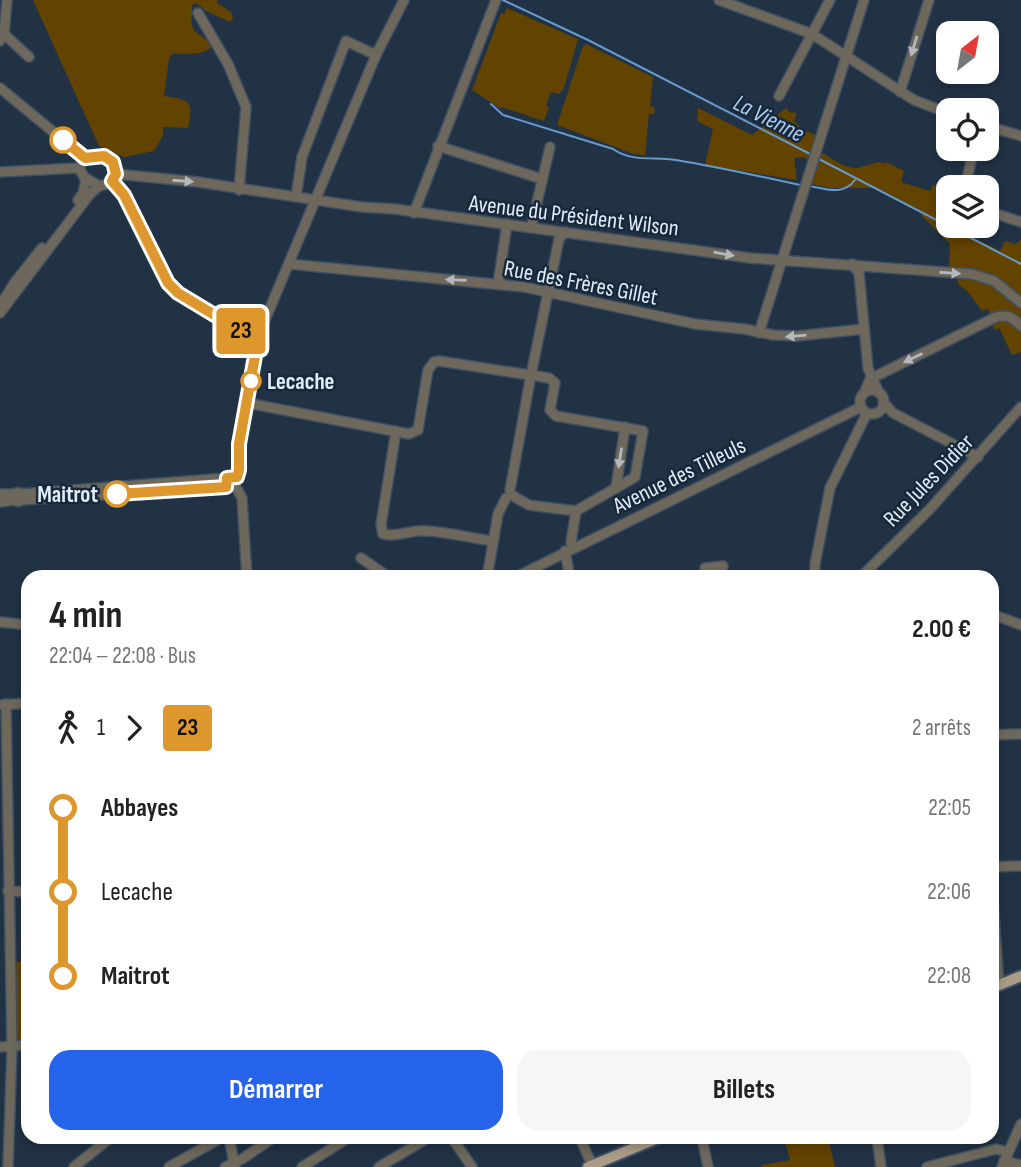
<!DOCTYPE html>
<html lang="fr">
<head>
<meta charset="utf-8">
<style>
  :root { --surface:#fff; --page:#f6f6f6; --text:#222; --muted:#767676; --accent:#2563eb }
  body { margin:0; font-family:"Sofia Sans Condensed",sans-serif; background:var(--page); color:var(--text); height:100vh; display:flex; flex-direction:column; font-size:26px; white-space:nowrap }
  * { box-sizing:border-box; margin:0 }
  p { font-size:23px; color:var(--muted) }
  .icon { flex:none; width:38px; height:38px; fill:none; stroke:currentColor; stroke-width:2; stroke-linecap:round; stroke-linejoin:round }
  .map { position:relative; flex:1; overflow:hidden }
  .side { position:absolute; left:21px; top:570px; width:978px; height:574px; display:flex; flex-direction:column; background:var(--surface); border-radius:21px; box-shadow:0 4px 10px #0003 }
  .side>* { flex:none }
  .badge { padding:0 14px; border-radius:5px; font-size:24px; line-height:46px }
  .needle { width:46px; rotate:31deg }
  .controls { position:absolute; left:936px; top:21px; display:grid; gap:14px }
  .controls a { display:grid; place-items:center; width:63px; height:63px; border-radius:14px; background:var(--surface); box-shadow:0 4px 10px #0003; font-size:35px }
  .map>.badge { position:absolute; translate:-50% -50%; box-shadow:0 0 0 4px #fff }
  .legs { display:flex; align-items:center; gap:10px; height:77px; padding:0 28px; font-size:23px }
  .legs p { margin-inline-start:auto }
  .overview { display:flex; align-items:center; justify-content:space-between; height:119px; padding:0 28px }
  h1 { font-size:38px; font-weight:700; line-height:52px }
  .action { display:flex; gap:14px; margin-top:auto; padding:14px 28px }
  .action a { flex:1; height:80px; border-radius:21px; background:var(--accent); color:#fff; font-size:28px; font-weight:700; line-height:80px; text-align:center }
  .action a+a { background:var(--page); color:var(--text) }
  ul { padding:0 28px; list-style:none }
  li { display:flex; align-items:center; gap:24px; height:84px; font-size:26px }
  li i { display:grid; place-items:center; width:10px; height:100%; margin:0 9px; background:currentColor }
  li i::after { content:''; width:18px; height:18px; margin:-9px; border:5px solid; border-radius:50%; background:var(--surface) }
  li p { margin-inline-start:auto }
  li:first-child i { background:linear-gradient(#0000 50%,currentColor 0) }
  li:last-child i { background:linear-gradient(currentColor 50%,#0000 0) }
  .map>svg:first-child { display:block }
</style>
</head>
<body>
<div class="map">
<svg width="1021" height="1167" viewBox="0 0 1021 1167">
  <rect width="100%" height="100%" fill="#213245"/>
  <g fill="#634300">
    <path d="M33,0H217V3L231,12L233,18L230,22L206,11L196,3L192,5C193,13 189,23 194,30C201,38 208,37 211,48C199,56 186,53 172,54L169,59L164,96C191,100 194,101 188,128L163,127V135L154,151L124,157L99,146Z"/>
    <polygon points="507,8 578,39 564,88 559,94 551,92 546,105 549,108 544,121 502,107 501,109 472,90 501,13 504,14"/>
    <polygon points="586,44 653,77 650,106 655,108 654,114 649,114 645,155 634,154 557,125 583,46"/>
    <path d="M698,108L752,135L786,108L789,112L797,113L794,121L804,130L819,137L821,152C831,158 845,169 858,168C865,166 872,163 880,162L883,164L886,162L904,171L901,182L930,191L933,185L948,188V226H956L955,228L1000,251L1005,241L1015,244L1021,240V352L1012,355L999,328L994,330L988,309L982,311L968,292L958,284V269L949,268L950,244L922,216L923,212L875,188H831L810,184L816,163L803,157L794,158L797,180L705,165L713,129L697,121Z"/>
    <polygon points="12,962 28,962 28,1043 15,1044"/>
    <polygon points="784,1138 828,1138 835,1167 762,1167 762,1165 790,1160"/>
  </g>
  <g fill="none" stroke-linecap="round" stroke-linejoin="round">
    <g stroke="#679ace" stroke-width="2">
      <polyline points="503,0 588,40 812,155"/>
      <path d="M491,104L503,115L613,149C633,163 654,156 676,160C718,167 759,176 800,185"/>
      <polyline points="817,158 1021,264"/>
      <path d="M809,186C826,189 843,196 855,180"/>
    </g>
    <g stroke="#405062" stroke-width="12">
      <g id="minor">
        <polyline points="719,0 812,34 914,100 948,113"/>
        <polyline points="198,13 228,64 246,107 239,190"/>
        <polyline points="4,34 29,57"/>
        <polyline points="0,41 4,34 7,0"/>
        <polyline points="0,88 85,158"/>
        <polyline points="900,92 929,0"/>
        <polyline points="779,96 830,0"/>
        <polyline points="987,126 1021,136"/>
        <polyline points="438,146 542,179"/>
        <polygon points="101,156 113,162 116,174 108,184 99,186 84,177 79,168 85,158"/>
        <polyline points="0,172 79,168"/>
        <polyline points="116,174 198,182 362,207 395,209 750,258 972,274 994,281 1021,303"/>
        <polyline points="112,181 124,195 168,283 179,293 254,339"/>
        <polyline points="965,187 974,149"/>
        <polyline points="296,197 302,157 346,41 376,55 404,0"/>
        <polyline points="78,200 83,193 86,179"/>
        <polyline points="987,211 1021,222"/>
        <polyline points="414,213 496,0"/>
        <polyline points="531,228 550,147"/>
        <polyline points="289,264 524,287 695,324 744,329 773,335 797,336 864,329"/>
        <polyline points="852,264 859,273 868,368 879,393"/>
        <polyline points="498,284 507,224"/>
        <polyline points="1,304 15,282 42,248"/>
        <polyline points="0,313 90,194 99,186"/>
        <polyline points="759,333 864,0"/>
        <polyline points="254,339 260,332 376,55"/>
        <circle cx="872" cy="402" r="12"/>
        <path d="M865,391L870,379L996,317C1008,314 1013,318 1021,326"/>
        <polyline points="883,402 893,413 978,457"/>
        <polyline points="247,403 409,434 418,430 428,370 434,362 439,361 549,378 555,383 550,410 556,416 643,431 635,477 576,511 529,505 513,496"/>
        <path d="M396,431L381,525L383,534C398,538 411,529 426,531C448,532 471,538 493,541"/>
        <polyline points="237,477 239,470 239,444 257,345 254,339"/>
        <polyline points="616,488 625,427"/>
        <polyline points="237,489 242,498 247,578"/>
        <polyline points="510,490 531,375 559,239 565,232"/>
        <circle cx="18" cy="497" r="4.5"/>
        <polyline points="0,494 15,494"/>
        <polyline points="21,494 227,478"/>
        <polyline points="22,500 226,487"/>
        <polyline points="0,502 15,500"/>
        <polyline points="573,548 571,542 576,511"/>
        <polyline points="565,551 570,578"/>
        <polyline points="361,558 390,578"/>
        <polyline points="487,578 498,514 506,498"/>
        <polyline points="514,578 861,407"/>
        <polyline points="705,578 705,568 723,566"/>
        <polyline points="815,578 815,564 830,488 867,413"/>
        <polyline points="860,578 929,510 1021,407"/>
        <polyline points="992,614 1021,625"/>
        <polyline points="0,622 28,625"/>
        <polyline points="6,704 12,1047 8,1167"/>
        <polyline points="2,705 28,703"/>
        <polyline points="992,735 1021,734"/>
        <polyline points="992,867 1021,866"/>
        <polyline points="992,886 999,985"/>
        <polyline points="8,891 28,892"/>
        <polyline points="0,1047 28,1045"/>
        <polyline points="229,1138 235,1167"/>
        <polyline points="452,1138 472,1167"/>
        <polyline points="580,1138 592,1165"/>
        <polyline points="702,1138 708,1167"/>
        <polyline points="877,1138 881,1167"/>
        <polyline points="1004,1161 1021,1165"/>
        <polyline points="74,1167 110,1138"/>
        <polyline points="169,1167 221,1138"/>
        <polyline points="225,1167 242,1159 273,1138"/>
        <polyline points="302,1167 348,1138"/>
        <polyline points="379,1167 428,1138"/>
        <polyline points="927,1167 996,1149 1008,1152"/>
        <polyline points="1002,1167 1021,1124"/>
      </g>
    </g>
    <g stroke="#405062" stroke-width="14">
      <g id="major">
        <polyline points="992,988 1021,976"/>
        <polyline points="588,1167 658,1138"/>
      </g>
    </g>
    <use href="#minor" stroke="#6e675c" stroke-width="9"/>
    <use href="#major" stroke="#aa9c87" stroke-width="10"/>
  </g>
  <defs><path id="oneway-solid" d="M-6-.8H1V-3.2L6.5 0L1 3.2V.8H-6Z" transform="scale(1.75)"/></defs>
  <g fill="#b4b7bb">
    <use href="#oneway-solid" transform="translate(914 46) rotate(107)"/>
    <use href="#oneway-solid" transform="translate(183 181) rotate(4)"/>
    <use href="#oneway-solid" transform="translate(724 254) rotate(10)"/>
    <use href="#oneway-solid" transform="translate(950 273) rotate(4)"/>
    <use href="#oneway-solid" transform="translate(456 280) rotate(-178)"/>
    <use href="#oneway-solid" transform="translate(796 336) rotate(175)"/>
    <use href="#oneway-solid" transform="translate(913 358) rotate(154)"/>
    <use href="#oneway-solid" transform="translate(620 458) rotate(99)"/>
  </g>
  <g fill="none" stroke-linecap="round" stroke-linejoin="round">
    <g stroke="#fff" stroke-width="16">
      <polyline id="line-1" points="63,140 85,158 104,156 113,162 116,174 112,181 124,195 168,283 178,293 254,339 257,345 239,444 239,470 237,477 227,478 226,487 117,494"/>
    </g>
    <use href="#line-1" stroke="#dd972d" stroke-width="10"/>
  </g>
  <g fill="#fff" stroke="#dd972d" stroke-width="3.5">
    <circle cx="63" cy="140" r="12"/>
    <circle cx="251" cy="381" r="9"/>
    <circle cx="117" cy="494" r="12"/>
  </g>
  <g text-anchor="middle" stroke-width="5" stroke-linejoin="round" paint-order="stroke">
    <g font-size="23" fill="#e2edfa" stroke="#17283a">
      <text transform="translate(574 215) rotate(7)" y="8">Avenue du Président Wilson</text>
      <text transform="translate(581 282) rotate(11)" y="8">Rue des Frères Gillet</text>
      <text transform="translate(679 475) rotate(-26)" y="8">Avenue des Tilleuls</text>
      <text transform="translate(928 480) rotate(-46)" y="8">Rue Jules Didier</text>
    </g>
    <g font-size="23" font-weight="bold" fill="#e2edfa" stroke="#17283a" text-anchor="start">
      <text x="267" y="389">Lecache</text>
      <text x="98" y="502" text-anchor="end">Maitrot</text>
    </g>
    <g font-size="24" font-style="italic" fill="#accdf2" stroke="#17283a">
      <text transform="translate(769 118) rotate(27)" y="8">La Vienne</text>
    </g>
  </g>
</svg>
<div class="controls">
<a><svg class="needle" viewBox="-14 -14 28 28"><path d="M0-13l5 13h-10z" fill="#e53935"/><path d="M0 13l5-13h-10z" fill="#767676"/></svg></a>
<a><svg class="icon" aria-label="locate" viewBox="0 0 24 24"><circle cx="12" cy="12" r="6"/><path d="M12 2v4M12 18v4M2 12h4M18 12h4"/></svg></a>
<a><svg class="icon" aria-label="layers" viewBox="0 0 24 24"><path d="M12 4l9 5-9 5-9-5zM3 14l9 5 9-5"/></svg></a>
</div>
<b class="badge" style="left:241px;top:331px;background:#dd972d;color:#111">23</b>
<section class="side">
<div class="overview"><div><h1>4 min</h1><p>22:04 – 22:08 · Bus</p></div><b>2.00 €</b></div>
<div class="legs"><svg class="icon" aria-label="walk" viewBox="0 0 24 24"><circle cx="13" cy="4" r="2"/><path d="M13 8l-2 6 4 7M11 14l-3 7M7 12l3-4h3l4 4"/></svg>1<svg class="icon" aria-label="forward" viewBox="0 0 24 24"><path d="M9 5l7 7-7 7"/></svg><b class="badge" style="background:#dd972d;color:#111">23</b><p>2 arrêts</p></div>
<ul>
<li><i style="color:#dd972d"></i><b>Abbayes</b><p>22:05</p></li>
<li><i style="color:#dd972d"></i><span>Lecache</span><p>22:06</p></li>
<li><i style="color:#dd972d"></i><b>Maitrot</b><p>22:08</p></li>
</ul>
<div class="action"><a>Démarrer</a><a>Billets</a></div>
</section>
</div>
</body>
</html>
